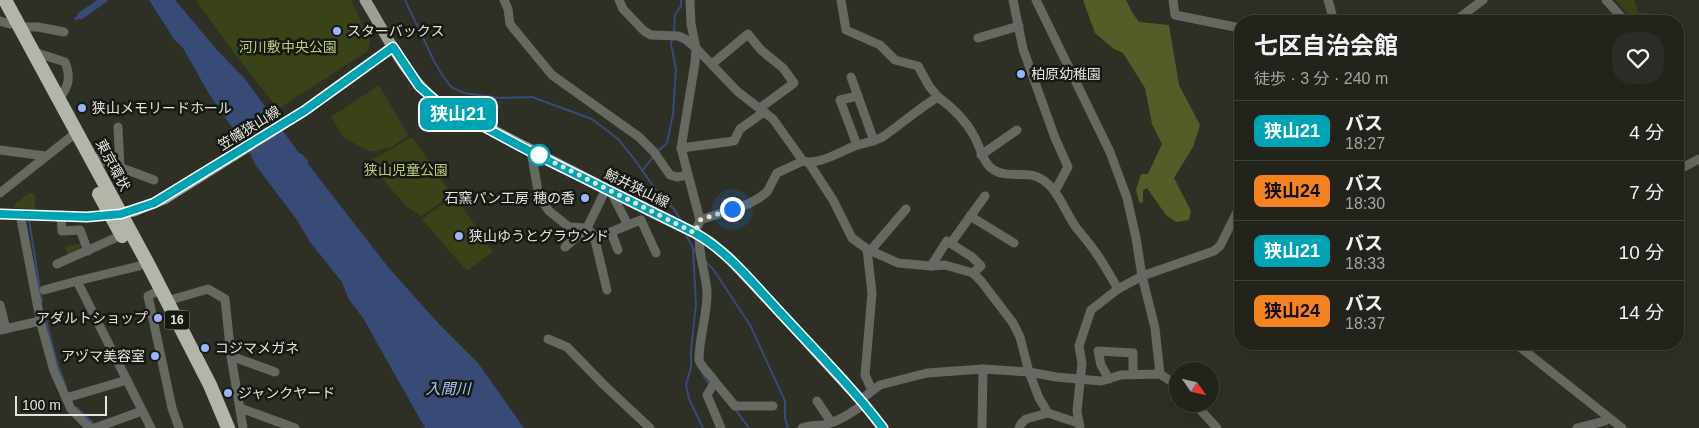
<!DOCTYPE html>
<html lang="ja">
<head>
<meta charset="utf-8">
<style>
  :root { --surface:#22241c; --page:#2a2c25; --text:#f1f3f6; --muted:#a2a4a3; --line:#3f413b }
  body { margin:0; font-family:Helvetica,"Noto Sans JP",sans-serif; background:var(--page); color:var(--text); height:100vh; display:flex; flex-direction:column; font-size:19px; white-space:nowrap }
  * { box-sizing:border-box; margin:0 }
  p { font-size:16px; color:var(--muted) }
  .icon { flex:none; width:28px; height:28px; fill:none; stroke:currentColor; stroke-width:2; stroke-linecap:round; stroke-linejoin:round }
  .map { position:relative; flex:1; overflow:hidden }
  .sheet { position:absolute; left:1234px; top:15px; width:450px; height:335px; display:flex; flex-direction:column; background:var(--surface); border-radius:20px; box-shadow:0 5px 20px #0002,0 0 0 1px var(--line) }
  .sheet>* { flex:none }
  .badge { padding:0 10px; border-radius:8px; font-size:18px; line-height:32px }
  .needle { width:32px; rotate:124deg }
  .controls { position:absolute; left:1169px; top:362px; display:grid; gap:10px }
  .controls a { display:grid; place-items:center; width:50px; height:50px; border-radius:50%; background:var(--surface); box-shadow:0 5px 20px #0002,0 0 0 1px var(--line); font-size:25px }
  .scale { position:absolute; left:15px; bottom:12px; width:92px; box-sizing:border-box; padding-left:5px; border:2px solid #e2e4dd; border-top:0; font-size:14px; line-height:18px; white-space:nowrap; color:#e2e4dd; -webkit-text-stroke:4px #161812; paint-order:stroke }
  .you { position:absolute; width:25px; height:25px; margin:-12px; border:4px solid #fff; border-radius:50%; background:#1a73e8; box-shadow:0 0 0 8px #1a73e833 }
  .map>.badge { position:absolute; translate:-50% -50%; box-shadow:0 0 0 2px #fff }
  .round { display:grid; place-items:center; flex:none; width:52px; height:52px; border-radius:20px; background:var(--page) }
  .headline { display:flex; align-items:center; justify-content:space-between; height:85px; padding:0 20px }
  h1 { font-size:24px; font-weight:700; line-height:38px }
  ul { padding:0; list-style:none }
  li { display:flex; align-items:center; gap:15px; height:60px; padding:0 20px; border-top:1px solid var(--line) }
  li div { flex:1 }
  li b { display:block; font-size:19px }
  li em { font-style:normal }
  li .badge { min-width:55px; font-weight:700; text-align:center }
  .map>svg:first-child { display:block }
</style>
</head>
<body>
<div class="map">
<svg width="1699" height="428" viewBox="0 0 1699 428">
  <rect width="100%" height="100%" fill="#2e3025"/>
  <g fill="#3a4218">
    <polygon points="196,0 351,0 370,40 368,51 278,109 234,53"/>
    <polygon points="1615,0 1634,0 1639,13 1650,13 1650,21 1634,21"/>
    <polygon points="379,85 408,135 392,147 376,151 369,151 344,138 331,117"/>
    <polygon points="412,137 452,195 421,216 407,207 368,162"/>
    <polygon points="29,193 35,193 35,209 13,208 13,206"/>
    <polygon points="455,196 493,252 468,270 465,269 422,219"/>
    <polygon points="80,244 81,250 68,256 65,246"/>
  </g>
  <polygon fill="#535d27" points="1083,0 1126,0 1132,12 1139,22 1169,25 1179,85 1200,125 1193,147 1174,178 1191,211 1189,220 1176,222 1166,215 1147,188 1143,190 1143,203 1139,202 1136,190 1141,174 1148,174 1162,144 1152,124 1145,88 1123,53 1114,49 1095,33"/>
  <g fill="#384a76">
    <polygon points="97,0 109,0 81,20 80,18 76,21 74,18 78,16 77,14"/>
    <polygon points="149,0 175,0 217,50 245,79 299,153 302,154 308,161 308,164 388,267 440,325 478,363 524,428 425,428 363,318 348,298 342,282 310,242 297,220 257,167 249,152 209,94 183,48 174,39"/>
  </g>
  <polygon fill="#2e3025" points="273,113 284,128 246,152 235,138"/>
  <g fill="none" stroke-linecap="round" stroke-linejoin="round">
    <g stroke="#384a76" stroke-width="2">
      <polyline points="405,0 434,61 443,76 451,87 464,93 500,98 532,97 592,119 618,139 635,160 660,196 674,209 682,222"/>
      <polyline points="674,32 675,15 681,6 681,0"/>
      <polyline points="658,151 667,143 673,114 676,69 671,44 672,39"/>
      <polyline points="642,171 653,157"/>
      <polyline points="29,220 42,302"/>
      <polyline points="685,233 693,248 696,252"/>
      <polyline points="693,248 696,304 691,351 691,367 686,385 689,399 703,428"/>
      <polyline points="705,261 713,269 750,325 785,401 785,418 788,428"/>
      <polyline points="44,312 56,359 66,387"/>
      <polyline points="702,373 710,386"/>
      <polyline points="76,407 94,424"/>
      <polyline points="735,409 749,428"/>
    </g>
    <g stroke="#666862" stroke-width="9">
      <polyline points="504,0 508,9 510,24 552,75 639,137 654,152 670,175 677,177 688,175"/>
      <polyline points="619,0 623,9 644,31 651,35 678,36 685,39 696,48 737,91 773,119 803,161"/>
      <polyline points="690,0 691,24 696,48 695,63 681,148 700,220 695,233"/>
      <polyline points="841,0 846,30 880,45 895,60 918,66 929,86 938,97"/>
      <polyline points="1013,0 1023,49 1055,138 1068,167 1055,191"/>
      <polyline points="1036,0 1110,152 1127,198 1136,238 1142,276 1155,328 1160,374"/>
      <polyline points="1173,0 1175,15 1240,28"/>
      <polyline points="1328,0 1334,21"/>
      <polyline points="1606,0 1625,21"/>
      <polyline points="0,21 10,24"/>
      <polyline points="1455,21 1483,0"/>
      <polyline points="20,27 38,27 64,32"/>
      <polyline points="978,38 1019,26"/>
      <path d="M34,52L65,62C71,77 69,86 59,99"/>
      <polyline points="712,64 748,34 761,50 783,68 794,83 760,108"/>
      <polyline points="851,77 874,141"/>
      <polyline points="118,127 120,168"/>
      <polyline points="857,145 840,100 858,96"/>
      <polyline points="681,148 734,141 740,129 764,112"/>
      <polyline points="0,150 45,156"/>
      <polyline points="531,151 539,197 549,211 569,227 587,228 594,236 607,290"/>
      <polyline points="981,155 1017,130"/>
      <polyline points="90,156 154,180"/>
      <polyline points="809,163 833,200 852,238 867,249 898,263 931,266 945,265 973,273 981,281 1013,323 1020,337 1029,372 1039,398 1048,413"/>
      <polyline points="1678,170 1699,159"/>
      <polyline points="611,192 628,225 611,232 618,250"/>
      <polyline points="0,193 77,132"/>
      <polyline points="0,214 87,217 110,215"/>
      <polyline points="20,214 41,324 54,371 71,409 90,428"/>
      <polyline points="970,216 1014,243"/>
      <polyline points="61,217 62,231 80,230 88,251"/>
      <path d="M700,220L748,204L759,198L767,192L777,173L803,161C818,166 841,151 855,146C865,142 875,142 884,136C903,123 919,108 938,97C953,108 965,119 974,136C980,146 981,157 989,166C1005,182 1026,168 1043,180C1058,190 1065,211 1075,226C1082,235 1090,244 1096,253C1104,264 1111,277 1118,289"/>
      <polyline points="628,225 641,220 656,253"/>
      <path d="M700,235C697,255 707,274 707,294C707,316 699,338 699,360C700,366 711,375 715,382L707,395L721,428"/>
      <polyline points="951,243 985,196"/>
      <polyline points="565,247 587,228 606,189"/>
      <polyline points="867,249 872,293 865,375 872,390"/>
      <polyline points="871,250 906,209"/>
      <polyline points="57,264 122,235"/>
      <polyline points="139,266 77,281 151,428"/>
      <polyline points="931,266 947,241 972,257 981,266 973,273"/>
      <polyline points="44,290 77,281"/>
      <polyline points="154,293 148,296 172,408 179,428"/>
      <polyline points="167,301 208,289 225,299 231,356 243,428"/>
      <polyline points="0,305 6,329"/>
      <polyline points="0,330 40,321"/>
      <polyline points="548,339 567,347 604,385 650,428"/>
      <polyline points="1516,344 1622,428"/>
      <polyline points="231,356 275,372"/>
      <polyline points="1109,379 1101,365 1098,351 1133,353 1133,374"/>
      <polyline points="715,382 735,406 773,406"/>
      <polyline points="66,398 127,380"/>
      <polyline points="860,400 880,385 911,377 927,373 983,369 1029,372 1056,377 1101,381 1121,375 1160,374 1178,386"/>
      <polyline points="817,401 831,422"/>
      <polyline points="1195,404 1217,428"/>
      <polyline points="240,408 295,428"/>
      <polyline points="95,428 142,411"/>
      <path d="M802,428C810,425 815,426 823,425C838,422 851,413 864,404"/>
      <polyline points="982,428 983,369"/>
      <polyline points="1019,428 1021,424 1026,419 1048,413 1078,423"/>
      <polyline points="1080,428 1077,411 1082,363 1079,346 1091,310 1118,289 1142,276 1214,251 1220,246 1240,206"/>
      <polyline points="1577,428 1605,421 1608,417"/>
    </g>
    <g stroke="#9da094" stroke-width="11">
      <path d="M365,0C386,34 405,76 436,101L606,189L695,233L710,242L728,257L789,322L864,404L883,428"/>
      <polyline points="113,214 134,211 164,199 304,111 393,47"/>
    </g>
    <g stroke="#b2b6a8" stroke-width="14">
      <polyline points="5,0 147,262 210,385 228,428"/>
      <polyline points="99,194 122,236"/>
    </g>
  </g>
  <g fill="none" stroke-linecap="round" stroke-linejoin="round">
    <g stroke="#fff" stroke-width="11">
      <path id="line" d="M0,214L87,217L121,214L154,203L304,111L393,47L419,86L436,101L531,152L695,233C727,251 751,281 776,308C812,347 851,386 883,428"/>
    </g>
    <use href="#line" stroke="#00a3b4" stroke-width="8"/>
    <polyline stroke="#e2e4dd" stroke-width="5" stroke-dasharray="0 9" points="539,155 695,233 700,220 732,209"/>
  </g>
  <g fill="#97b6fd" stroke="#161812" stroke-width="2">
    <circle cx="337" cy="31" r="5"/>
    <circle cx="1021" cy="74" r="5"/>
    <circle cx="82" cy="108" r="5"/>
    <circle cx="585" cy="198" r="5"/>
    <circle cx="459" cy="236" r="5"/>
    <circle cx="158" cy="318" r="5"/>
    <circle cx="205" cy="348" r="5"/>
    <circle cx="155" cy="356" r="5"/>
    <circle cx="228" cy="393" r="5"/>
  </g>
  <circle fill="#fff" stroke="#00a3b4" stroke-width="2.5" cx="539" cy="155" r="10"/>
  <g text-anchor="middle" stroke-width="5" stroke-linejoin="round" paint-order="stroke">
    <rect fill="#161812" stroke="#a5a7a0" stroke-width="1" x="164.5" y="310.5" width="25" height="19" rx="4"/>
    <g font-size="12" font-weight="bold" fill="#e2e4dd">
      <text x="177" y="324">16</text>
    </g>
    <g font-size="14" fill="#e2e4dd" stroke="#161812" text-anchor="start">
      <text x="347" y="36">スターバックス</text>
      <text x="1031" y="79">柏原幼稚園</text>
      <text x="92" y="113">狭山メモリードホール</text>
      <text x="575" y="203" text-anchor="end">石窯パン工房 穂の香</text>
      <text x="469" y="241">狭山ゆうとグラウンド</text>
      <text x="148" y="323" text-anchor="end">アダルトショップ</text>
      <text x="215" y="353">コジマメガネ</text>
      <text x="145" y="361" text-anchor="end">アヅマ美容室</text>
      <text x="238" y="398">ジャンクヤード</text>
    </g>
    <g font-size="14" fill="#bbcc7a" stroke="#161812">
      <text x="288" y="52">河川敷中央公園</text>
      <text x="406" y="175">狭山児童公園</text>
    </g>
    <g font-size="14" fill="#e2e4dd" stroke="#161812">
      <text transform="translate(249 128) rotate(-32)" y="5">笠幡狭山線</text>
      <text transform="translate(113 165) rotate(62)" y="5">東京環状</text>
      <text transform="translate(637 188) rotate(26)" y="5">鯨井狭山線</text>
    </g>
    <g font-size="15" font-style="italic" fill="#aac3fc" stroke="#161812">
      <text x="448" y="394">入間川</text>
    </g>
  </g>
</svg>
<div class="controls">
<a><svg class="needle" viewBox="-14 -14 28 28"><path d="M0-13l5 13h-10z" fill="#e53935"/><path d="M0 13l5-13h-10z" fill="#a2a4a3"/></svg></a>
</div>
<div class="scale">100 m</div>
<div class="you" style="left:732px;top:209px"></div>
<b class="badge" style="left:458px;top:114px;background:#00a3b4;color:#fff">狭山21</b>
<section class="sheet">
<div class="headline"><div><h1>七区自治会館</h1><p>徒歩 · 3 分 · 240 m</p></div><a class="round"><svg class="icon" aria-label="heart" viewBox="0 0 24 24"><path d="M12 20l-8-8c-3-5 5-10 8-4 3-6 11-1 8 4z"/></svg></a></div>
<ul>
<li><span class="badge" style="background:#00a3b4;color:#fff">狭山21</span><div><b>バス</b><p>18:27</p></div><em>4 分</em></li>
<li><span class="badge" style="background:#f58220;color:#111">狭山24</span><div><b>バス</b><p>18:30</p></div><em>7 分</em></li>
<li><span class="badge" style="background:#00a3b4;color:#fff">狭山21</span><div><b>バス</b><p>18:33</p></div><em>10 分</em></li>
<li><span class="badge" style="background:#f58220;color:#111">狭山24</span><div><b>バス</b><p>18:37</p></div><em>14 分</em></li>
</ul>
</section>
</div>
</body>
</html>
